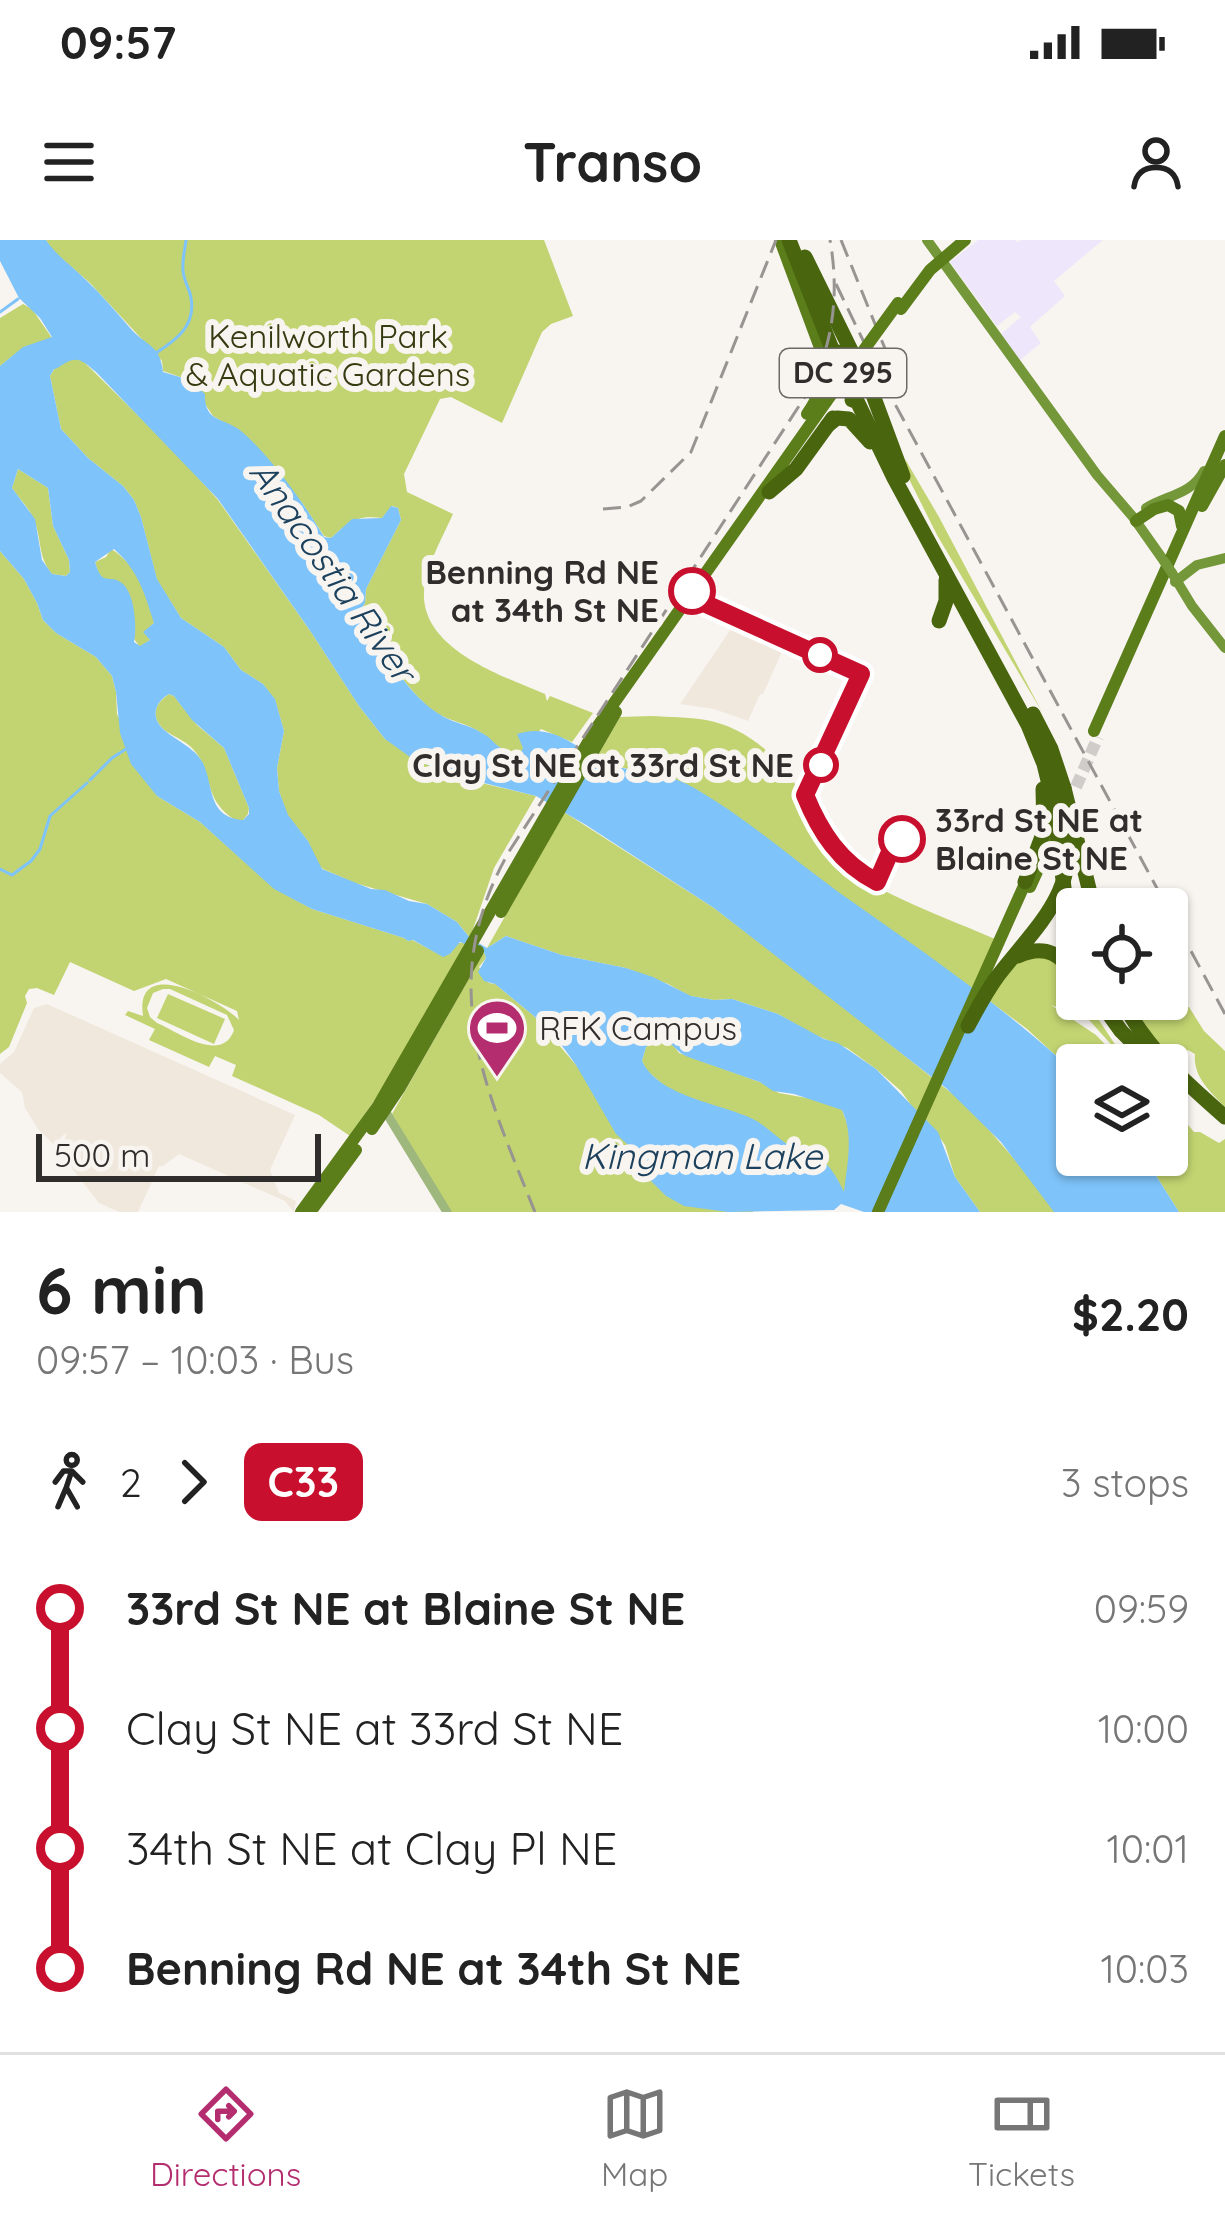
<!DOCTYPE html>
<html lang="en">
<head>
<meta charset="utf-8">
<style>
  :root { --surface:#fff; --page:#f6f6f6; --text:#222; --muted:#767676; --line:#e0e0e0; --accent:#b42d6f }
  body { margin:0; font-family:Quicksand,sans-serif; background:var(--page); color:var(--text); height:100vh; display:flex; flex-direction:column; font-size:45px; white-space:nowrap }
  * { box-sizing:border-box; margin:0 }
  p { font-size:39px; color:var(--muted) }
  .icon { flex:none; width:66px; height:66px; fill:none; stroke:currentColor; stroke-width:2; stroke-linecap:round; stroke-linejoin:round }
  .map { position:relative; height:972px; overflow:hidden }
  .drawer { display:flex; flex-direction:column; background:var(--surface); flex:1 }
  .drawer>* { flex:none }
  .badge { padding:0 24px; border-radius:18px; font-size:42px; line-height:78px }
  .controls { position:absolute; left:1056px; top:648px; display:grid; gap:24px }
  .controls a { display:grid; place-items:center; width:132px; height:132px; border-radius:12px; background:var(--surface); box-shadow:0 3px 9px #0004; font-size:60px }
  .scale { position:absolute; left:36px; bottom:30px; width:285px; box-sizing:border-box; padding-left:12px; border:6px solid #302e2c; border-top:0; font-size:33px; line-height:42px; white-space:nowrap; color:#302e2c; -webkit-text-stroke:9px #f8f4f0; paint-order:stroke }
  .map>.badge { position:absolute; translate:-50% -50%; box-shadow:0 0 0 6px #fff }
  .legs { display:flex; align-items:center; gap:18px; height:132px; padding:0 36px; font-size:39px }
  .legs p { margin-inline-start:auto }
  .head { display:flex; align-items:center; justify-content:space-between; height:204px; padding:0 36px }
  h1 { font-size:66px; font-weight:700; line-height:90px }
  ul { padding:0 36px; list-style:none }
  li { display:flex; align-items:center; gap:42px; height:120px; font-size:45px }
  li i { display:grid; place-items:center; width:18px; height:100%; margin:0 15px; background:currentColor }
  li i::after { content:''; width:30px; height:30px; margin:-15px; border:9px solid; border-radius:50%; background:var(--surface) }
  li p { margin-inline-start:auto }
  li:first-child i { background:linear-gradient(#0000 50%,currentColor 0) }
  li:last-child i { background:linear-gradient(currentColor 50%,#0000 0) }
  .status { display:flex; justify-content:space-between; align-items:center; height:84px; padding:0 60px; background:var(--surface); direction:ltr }
  .status svg { height:33px; fill:currentColor }
  header { display:flex; justify-content:space-between; align-items:center; height:156px; padding:0 36px; background:var(--surface); font-size:54px; font-weight:700 }
  .menu { display:flex; justify-content:space-around; align-items:center; height:168px; border-top:3px solid var(--line); background:var(--surface); font-size:33px; color:var(--muted) }
  .menu a { display:grid; justify-items:center; gap:6px }
  .menu .selected { color:var(--accent) }
  .map>svg:first-child { display:block }
</style>
</head>
<body>
<div class="status"><b>09:57</b><svg viewBox="0 0 49 12"><path d="M0 12V9h3v3zM5 12V6h3v6zM10 12V3h3v9zM15 12V0h3v12zM26 1h20v11H26zM47 4h2v5h-2z"/></svg></div>
<header><svg class="icon" aria-label="menu" viewBox="0 0 24 24"><path d="M4 6h16M4 12h16M4 18h16"/></svg>Transo<svg class="icon" aria-label="person" viewBox="0 0 24 24"><circle cx="12" cy="8" r="4"/><path d="M4 21q1-7 8-7t8 7"/></svg></header>
<div class="map">
<svg width="1225" height="972" viewBox="0 0 1225 972">
  <rect width="100%" height="100%" fill="#f8f4f0"/>
  <polygon fill="#eee7fc" points="978,0 1015,0 1018,2 1021,0 1103,0 1054,41 1065,56 1030,87 1041,103 1020,120 1001,94 1021,77 1015,72 997,86 950,22"/>
  <g fill="#f1e8dd">
    <polygon points="735,383 785,405 763,454 760,454 748,481 714,469 680,464"/>
    <polygon points="47,764 295,875 270,930 279,953 296,961 294,972 285,961 179,914 163,926 159,926 138,972 119,972 99,963 53,904 38,889 25,868 22,852 0,833 0,824 14,812 34,768"/>
  </g>
  <g fill="#c2d471" fill-rule="evenodd">
    <path d="M46,0H544L573,76L551,84L542,92L502,183L451,157L440,159L404,234L407,252L453,274C443,296 430,319 425,343C413,407 501,435 545,454L547,461L550,456L593,473L572,502L541,489L521,512C496,512 498,503 480,492C466,483 449,481 435,472C402,447 381,406 359,372L365,363L366,349L401,280L398,268L392,266L382,278C356,275 350,281 331,298L324,296L303,264L244,194L213,176L189,140L163,131L162,121L90,43L53,11Z"/>
    <polygon points="23,64 32,69 52,98 24,107 0,126 0,78"/>
    <polygon points="69,119 81,119 181,218 218,260 311,392 359,466 385,499 477,542 536,556 494,628 470,698 457,682 427,664 355,643 323,629 317,624 308,601 287,575 279,551 277,528 284,491 275,460 263,444 241,430 224,407 181,378 157,340 141,277 134,260 123,246 88,218 61,189 50,136 55,128"/>
    <polygon points="905,219 939,277 1042,472 937,295 908,237"/>
    <path d="M18,229L48,248L53,286L69,320L70,332L66,336L52,334C38,317 42,302 35,283C30,268 20,260 12,248Z"/>
    <path d="M111,309C135,323 151,356 154,383L144,392L150,400L140,407L134,399L132,365L99,335L95,322L106,317Z"/>
    <path d="M0,311L24,339L37,363L43,380L56,393L96,417L112,436L116,452L117,474L157,556L200,582L274,648L312,669L404,698L408,701L412,700L443,716L450,714L458,703H468L380,852L350,896L319,875L232,836L236,825L215,816L209,827L149,800L155,789L125,775L128,771L143,776C134,713 221,761 239,780L237,771L166,739L134,751L70,722L54,755L37,748L29,749L25,756L27,763L9,807L0,814ZM163,749H170L227,775L234,790C222,824 180,793 157,783L150,777L147,768L153,753Z"/>
    <path d="M169,454L174,456L197,485L224,508L249,568L248,574L243,580H235C200,557 216,533 192,508C182,497 160,494 156,477C154,466 161,460 169,454Z"/>
    <path d="M651,476C669,477 688,477 706,480C747,487 785,521 803,558C814,581 820,603 839,621C874,653 950,679 995,699L972,748L642,532L620,527L597,517L620,477Z"/>
    <polygon points="564,572 714,668 827,754 969,867 1029,936 1088,972 980,972 955,937 945,905 930,884 916,872 901,851 876,829 847,808 813,794 778,774 732,759 714,760 690,756 668,744 626,728 562,715 506,696 487,708"/>
    <polygon points="484,712 486,718 479,727 489,743 495,744 534,776 576,825 754,972 450,972 392,874"/>
    <path d="M1036,713C1058,724 1077,732 1077,759H1085L1126,821L1072,761L1071,763L1078,775L1051,765L1096,795L1125,825H1077V835L1027,789L988,760L1018,721Z"/>
    <path d="M1167,729L1173,736L1176,763L1189,767L1204,791L1225,811V867C1210,851 1193,837 1195,814L1188,810L1179,815C1154,806 1141,781 1129,759H1167Z"/>
    <polygon points="168,754 225,779 214,804 157,778"/>
    <polygon points="661,797 671,802 679,813 760,842 779,853 840,864 848,886 853,892 847,950 843,952 841,950 781,945 646,830 642,821 646,807"/>
    <polygon points="1167,860 1194,892 1200,892 1219,903 1225,899 1225,972 1179,972 1143,915 1167,915"/>
  </g>
  <path fill="#7ec3f9" fill-rule="evenodd" d="M0,0H46C56,15 73,27 86,40C102,55 116,72 131,89C146,106 160,104 163,132L190,140L205,154C204,183 224,177 241,191C269,214 306,266 324,297L331,298L352,279L382,278L391,266L398,268L401,280L366,349L365,363L359,372C383,408 405,455 444,477C455,483 469,485 480,492C499,502 495,512 521,512L523,508L517,494C554,482 576,509 608,523C623,530 638,530 653,533C667,535 684,542 696,549C746,578 790,617 837,651C919,709 1004,766 1077,835V915H1143L1179,972H1054L1001,902L946,848L714,668L586,585L536,556L448,534L410,517L385,499L359,466L311,392L218,259L96,132C82,120 77,115 62,125C49,134 58,123 50,136L61,189L88,218L123,246L134,260L141,277L157,339L181,378L224,407L241,430L263,444L275,459L284,491L277,528L279,551L288,575L308,601L322,629L371,649L385,650L409,661L427,664L457,682L470,698L487,708L506,696L562,715L626,728L653,737L691,756L714,760L732,759L778,774L824,799L838,803L876,829L938,892L955,937L980,972H864L841,964L834,970L728,972L684,966L666,956L647,937L636,912L616,894L576,825L560,803L534,776L495,744L484,741L478,732L486,718L484,712L460,702L450,714L443,717L413,700L408,701L404,698L312,669L274,649L200,582L157,556L131,524L120,493L116,452L112,436L96,417L56,393L43,380L37,363L24,339L0,311V126L23,107L52,97L40,78L19,58L0,21ZM18,229L48,248L53,286L69,320L70,332L66,336L52,334L42,320L35,279L12,248ZM114,309C139,331 145,355 154,383L143,392L150,400L140,406L134,402C137,388 135,355 123,344C109,332 103,349 95,322ZM169,454L174,456L192,480L224,508L249,568V574L243,580C207,577 214,546 203,523C193,503 159,495 156,477C154,466 161,459 169,454ZM661,797C672,802 676,812 688,817L760,842L773,851L794,854L842,870C854,895 847,924 844,952C839,941 829,922 816,916C815,915 800,912 799,911C781,903 770,888 753,879C720,863 659,857 642,821L646,807Z"/>
  <g fill="none" stroke-linecap="round" stroke-linejoin="round">
    <g stroke="#7ec3f9" stroke-width="3">
      <polyline points="0,72 18,59"/>
      <path d="M156,113C176,100 196,86 191,58C190,49 183,40 183,30C182,20 185,9 186,0"/>
      <polyline points="90,540 112,518 126,509"/>
      <polyline points="0,629 12,635 31,621 40,609 50,576 87,543"/>
    </g>
    <polyline stroke="#d0ccc9" stroke-width="12" stroke-dasharray="12 6" stroke-linecap="butt" points="1076,547 1098,497"/>
    <polyline stroke="#9db77c" stroke-width="9" points="384,869 447,972"/>
    <g stroke="#749739" stroke-width="10">
      <polyline points="927,0 1097,235 1133,277 1164,321"/>
      <path d="M1146,268C1168,255 1192,254 1204,231"/>
      <polyline points="1172,333 1192,366 1225,408"/>
      <polyline points="1175,342 1197,325 1225,318"/>
    </g>
    <g stroke="#5b7d1a" stroke-width="12">
      <path d="M780,0L823,116C826,138 820,156 807,174"/>
      <polyline points="901,69 930,30 965,0"/>
      <polyline points="1202,266 1225,225"/>
      <polyline points="1136,281 1154,269 1168,265 1179,271 1182,286"/>
      <polyline points="1094,491 1225,196"/>
      <polyline points="1030,647 1056,590"/>
      <polyline points="501,672 616,472"/>
      <polyline points="372,889 399,849 478,711"/>
      <polyline points="311,971 356,910"/>
      <polyline points="301,972 378,866 595,490 826,162"/>
      <polyline points="878,972 1027,639"/>
    </g>
    <g stroke="#49660f" stroke-width="15">
      <polyline points="789,0 832,109 894,238 1028,485 1044,524 1053,561"/>
      <polyline points="805,17 873,155 903,236"/>
      <polyline points="823,144 832,121"/>
      <polyline points="827,186 837,178 849,179 870,202"/>
      <polyline points="769,252 796,229 833,178"/>
      <polyline points="939,381 946,361 946,340"/>
      <polyline points="1033,474 1051,509 1064,548"/>
      <polyline points="1076,596 1094,669"/>
      <polyline points="1025,642 1044,591 1043,549"/>
      <polyline points="1069,687 1077,714"/>
      <path d="M1018,716C1046,703 1062,715 1077,738"/>
      <polyline points="1098,759 1121,791 1155,825"/>
      <path d="M1121,759C1146,808 1184,841 1225,877"/>
      <path d="M968,786C977,769 986,752 997,737C1037,685 1081,651 1066,578"/>
    </g>
    <g stroke="#979491" stroke-width="3" stroke-dasharray="18 9" stroke-linecap="butt">
      <polyline points="841,0 888,116"/>
      <polyline points="836,44 882,140 1225,774"/>
      <polyline points="603,269 627,267 641,261 691,212 776,0"/>
      <path d="M535,972C484,845 434,742 510,610L812,146C834,99 839,51 830,0"/>
    </g>
    <polyline stroke="#749739" stroke-width="10" points="1164,321 1172,333"/>
    <polyline stroke="#5b7d1a" stroke-width="12" points="826,162 898,63"/>
    <g stroke="#49660f" stroke-width="15">
      <polyline points="829,115 838,112"/>
      <polyline points="852,160 854,151"/>
      <polyline points="1064,548 1069,568"/>
      <polyline points="1053,561 1069,687"/>
    </g>
  </g>
  <g fill="none" stroke-linecap="round" stroke-linejoin="round">
    <g stroke="#fff" stroke-width="27">
      <path id="line-1" d="M692,351L688,356L695,359L861,434L805,555C820,592 840,623 877,642L897,596L902,599"/>
    </g>
    <use href="#line-1" stroke="#c8102e" stroke-width="18"/>
  </g>
  <defs>
    <g id="stadium-pin" transform="scale(3)"><path d="M0 17L-7.5 6A9.5 9.5 0 1 1 7.5 6Z" fill="#b42d6f" stroke="#f8f4f0"/><path d="M0-5a6.5 5 0 1 0 0 10a6.5 5 0 1 0 0-10ZM-3.5-1.8h7v3.6h-7Z" fill="#fff"/></g>
  </defs>
  <g fill-rule="evenodd">
    <use href="#stadium-pin" x="497" y="788"/>
  </g>
  <g fill="#fff" stroke="#c8102e" stroke-width="6">
    <circle cx="692" cy="351" r="21"/>
    <circle cx="820" cy="415" r="15"/>
    <circle cx="821" cy="525" r="15"/>
    <circle cx="902" cy="599" r="21"/>
  </g>
  <g text-anchor="middle" stroke-width="12" stroke-linejoin="round" paint-order="stroke">
    <rect fill="#f8f4f0" stroke="#6c6967" stroke-width="3" x="780" y="109" width="126" height="48" rx="9"/>
    <g font-size="30" font-weight="bold" fill="#302e2c">
      <text x="843" y="143">DC 295</text>
    </g>
    <g font-size="33" fill="#353b10" stroke="#f8f4f0">
      <text x="328" y="108">Kenilworth Park<tspan x="328" dy="38">&amp; Aquatic Gardens</tspan></text>
    </g>
    <g font-size="33" font-weight="bold" fill="#302e2c" stroke="#f8f4f0" text-anchor="end">
      <text x="659" y="344">Benning Rd NE<tspan x="659" dy="38">at 34th St NE</tspan></text>
      <text x="794" y="537">Clay St NE at 33rd St NE</text>
      <text x="935" y="592" text-anchor="start">33rd St NE at<tspan x="935" dy="38">Blaine St NE</tspan></text>
    </g>
    <g font-size="33" fill="#302e2c" stroke="#f8f4f0" text-anchor="start">
      <text x="539" y="800">RFK Campus</text>
    </g>
    <g font-size="36" font-style="italic" fill="#1c415d" stroke="#f8f4f0">
      <text transform="translate(333 331) rotate(55)" y="13">Anacostia River</text>
      <text x="702" y="929">Kingman Lake</text>
    </g>
  </g>
</svg>
<div class="controls">
<a><svg class="icon" aria-label="locate" viewBox="0 0 24 24"><circle cx="12" cy="12" r="6"/><path d="M12 2v4M12 18v4M2 12h4M18 12h4"/></svg></a>
<a><svg class="icon" aria-label="layers" viewBox="0 0 24 24"><path d="M12 4l9 5-9 5-9-5zM3 14l9 5 9-5"/></svg></a>
</div>
<div class="scale">500 m</div>
</div>
<section class="drawer">
<div class="head"><div><h1>6 min</h1><p>09:57 – 10:03 · Bus</p></div><b>$2.20</b></div>
<div class="legs"><svg class="icon" aria-label="walk" viewBox="0 0 24 24"><circle cx="13" cy="4" r="2"/><path d="M13 8l-2 6 4 7M11 14l-3 7M7 12l3-4h3l4 4"/></svg>2<svg class="icon" aria-label="forward" viewBox="0 0 24 24"><path d="M9 5l7 7-7 7"/></svg><b class="badge" style="background:#c8102e;color:#fff">C33</b><p>3 stops</p></div>
<ul>
<li><i style="color:#c8102e"></i><b>33rd St NE at Blaine St NE</b><p>09:59</p></li>
<li><i style="color:#c8102e"></i><span>Clay St NE at 33rd St NE</span><p>10:00</p></li>
<li><i style="color:#c8102e"></i><span>34th St NE at Clay Pl NE</span><p>10:01</p></li>
<li><i style="color:#c8102e"></i><b>Benning Rd NE at 34th St NE</b><p>10:03</p></li>
</ul>
</section>
<nav class="menu">
<a class="selected"><svg class="icon" aria-label="directions" viewBox="0 0 24 24"><path d="M12 3l9 9-9 9-9-9zM9 14v-3h6M13 9l2 2-2 2"/></svg>Directions</a>
<a><svg class="icon" aria-label="map" viewBox="0 0 24 24"><path d="M3 6l6-2 6 2 6-2v14l-6 2-6-2-6 2zM9 4v14M15 6v14"/></svg>Map</a>
<a><svg class="icon" aria-label="tickets" viewBox="0 0 24 24"><path d="M3 7h18v10H3zM15 7v10"/></svg>Tickets</a>
</nav>
</body>
</html>
